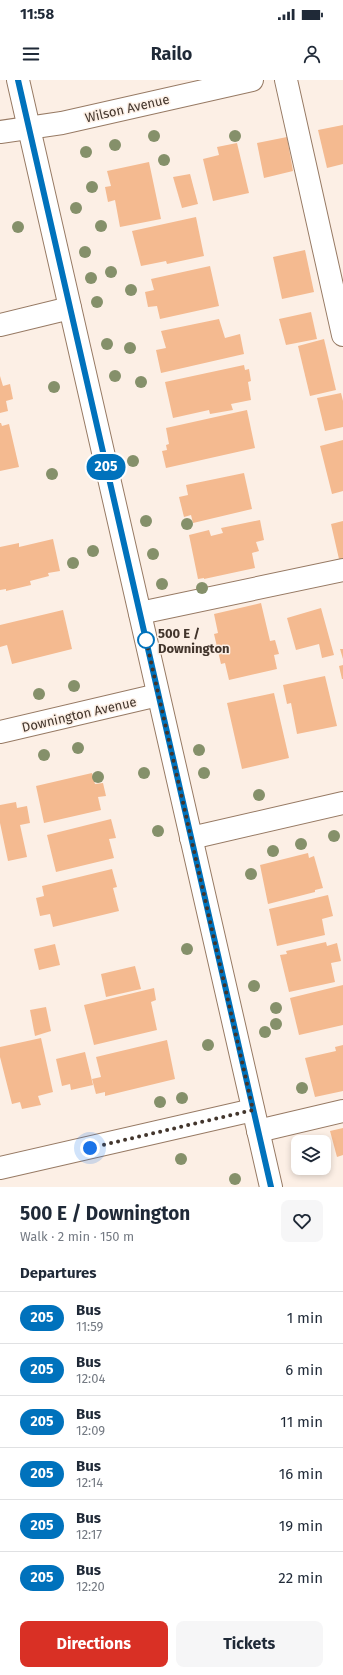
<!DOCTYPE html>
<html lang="en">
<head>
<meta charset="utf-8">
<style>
  :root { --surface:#fff; --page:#f6f6f7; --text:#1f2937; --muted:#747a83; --line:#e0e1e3; --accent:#d93025 }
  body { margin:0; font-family:"Fira Sans",sans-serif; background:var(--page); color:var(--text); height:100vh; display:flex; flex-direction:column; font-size:15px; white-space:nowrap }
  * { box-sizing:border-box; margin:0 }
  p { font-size:13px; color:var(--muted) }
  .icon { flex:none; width:22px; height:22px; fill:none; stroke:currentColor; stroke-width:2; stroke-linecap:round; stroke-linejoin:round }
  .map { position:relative; height:1107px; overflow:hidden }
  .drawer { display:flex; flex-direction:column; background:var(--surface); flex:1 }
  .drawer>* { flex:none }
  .badge { padding:0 8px; border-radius:13px; font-size:14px; line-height:26px }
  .tools { position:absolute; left:291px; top:1055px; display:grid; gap:8px }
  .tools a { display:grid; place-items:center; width:40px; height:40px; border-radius:8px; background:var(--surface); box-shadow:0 2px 6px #0003; font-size:20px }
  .you { position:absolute; width:20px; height:20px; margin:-10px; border:3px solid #fff; border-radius:50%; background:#1a73e8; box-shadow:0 0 0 6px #1a73e833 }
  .map>.badge { position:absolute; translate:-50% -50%; box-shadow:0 0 0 2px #fff }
  h2 { padding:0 20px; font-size:15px; line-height:36px }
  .round { display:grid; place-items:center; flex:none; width:42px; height:42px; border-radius:8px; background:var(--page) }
  .overview { display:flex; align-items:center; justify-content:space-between; height:68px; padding:0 20px }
  h1 { font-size:19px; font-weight:700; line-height:30px }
  .cta { display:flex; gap:8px; margin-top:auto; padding:8px 20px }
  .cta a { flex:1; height:46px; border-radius:8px; background:var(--accent); color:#fff; font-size:16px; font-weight:700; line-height:46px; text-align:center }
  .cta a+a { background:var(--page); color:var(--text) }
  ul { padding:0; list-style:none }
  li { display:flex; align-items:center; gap:12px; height:52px; padding:0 20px; border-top:1px solid var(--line) }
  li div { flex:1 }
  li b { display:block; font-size:15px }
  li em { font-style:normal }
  li .badge { min-width:44px; font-weight:700; text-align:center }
  .status { display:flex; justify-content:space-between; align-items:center; height:28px; padding:0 20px; background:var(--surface); direction:ltr }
  .status svg { height:11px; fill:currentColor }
  header { display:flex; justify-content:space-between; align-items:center; height:52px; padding:0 20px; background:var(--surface); font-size:18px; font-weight:700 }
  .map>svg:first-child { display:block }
</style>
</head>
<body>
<div class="status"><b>11:58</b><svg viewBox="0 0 49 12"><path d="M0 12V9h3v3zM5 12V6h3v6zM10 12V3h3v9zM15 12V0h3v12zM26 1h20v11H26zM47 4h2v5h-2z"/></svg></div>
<header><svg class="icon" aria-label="menu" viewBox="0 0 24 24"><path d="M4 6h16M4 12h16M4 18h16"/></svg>Railo<svg class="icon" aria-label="person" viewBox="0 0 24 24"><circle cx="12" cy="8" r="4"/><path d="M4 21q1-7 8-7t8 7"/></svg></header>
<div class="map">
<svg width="343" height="1107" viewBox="0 0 343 1107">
  <rect width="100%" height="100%" fill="#fcefe5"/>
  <g fill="#f4ba90">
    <polygon points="343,45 343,84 327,88 318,50"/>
    <polygon points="287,57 293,91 264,98 257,63"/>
    <polygon points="237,63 249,113 213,121 203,79 219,75 217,67"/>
    <polygon points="149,82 161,139 120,147 115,120 108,122 105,107 111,106 107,91"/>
    <polygon points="190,94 198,124 182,128 173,97"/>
    <polygon points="196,137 204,176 167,184 166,181 141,186 132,151"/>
    <polygon points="305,170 314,212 282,219 273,177"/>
    <polygon points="210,186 219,226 160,239 157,226 148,227 145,212 154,210 151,199"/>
    <polygon points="311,232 317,259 286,265 279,239"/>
    <polygon points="219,239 225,258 240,254 244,274 161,293 156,270 166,268 161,251"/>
    <polygon points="324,259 336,310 310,316 298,266"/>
    <polygon points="244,285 245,290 249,289 251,301 248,302 251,320 231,324 233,330 210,334 209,330 173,338 165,302"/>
    <polygon points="0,296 3,306 10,304 13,319 6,321 8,331 0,333"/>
    <polygon points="341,313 343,321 343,347 325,351 317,318"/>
    <polygon points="247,330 255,368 166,388 162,371 167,370 166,365 169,364 166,348"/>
    <polygon points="0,343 1,343 2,346 9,344 19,387 0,391"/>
    <polygon points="343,360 343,411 332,414 320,366"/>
    <polygon points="244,393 252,429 193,443 191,435 184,437 179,417 188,415 186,405"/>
    <polygon points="260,440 264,460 256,462 259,471 252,473 255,488 204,499 204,498 198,499 189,455 209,450 211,456 223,453 221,448"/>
    <polygon points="343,441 343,478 339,479 331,444"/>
    <polygon points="53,459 60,491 48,493 49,496 30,501 31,505 6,511 6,509 0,510 0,467 19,463 19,467"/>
    <polygon points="261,523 270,561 275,560 279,574 274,575 277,589 229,600 225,583 221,584 214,554 218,553 214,534"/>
    <polygon points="321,528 334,575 322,578 319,564 296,570 287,538"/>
    <polygon points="63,530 72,569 12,584 7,565 0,567 0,545"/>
    <polygon points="340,569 343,569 343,579"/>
    <polygon points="343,585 343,599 342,599 339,586"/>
    <polygon points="325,596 337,646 297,654 291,623 287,624 283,605"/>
    <polygon points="274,613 289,678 242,689 227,623"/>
    <polygon points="92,693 95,704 103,703 106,716 98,717 101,730 44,743 36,706"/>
    <polygon points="16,722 17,728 27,726 30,743 20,745 27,777 8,781 0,743 0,725"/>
    <polygon points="111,739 116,758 109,759 114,778 56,792 47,755"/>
    <polygon points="308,773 309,778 314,776 323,808 315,810 315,812 268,824 260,785"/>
    <polygon points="112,789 117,807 113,808 119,831 53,847 50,834 40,836 36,818 44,816 42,806"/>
    <polygon points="328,815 333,836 322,839 325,855 277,866 269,829"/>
    <polygon points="326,862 327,866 337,863 341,881 331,883 335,902 289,912 280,875 287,874 286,871"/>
    <polygon points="55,864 60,885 39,890 34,869"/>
    <polygon points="135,886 141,909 106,917 101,894"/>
    <polygon points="343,905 343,945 299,955 290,918"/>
    <polygon points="154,908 156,920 151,922 157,950 94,965 84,925"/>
    <polygon points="46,927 51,951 35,956 30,930"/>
    <polygon points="41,958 53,1012 38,1016 41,1025 22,1029 20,1022 12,1024 0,977 0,967"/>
    <polygon points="167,960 175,999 105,1016 105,1012 96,1014 92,999 101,997 96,977"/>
    <polygon points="343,965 343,1011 315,1017 305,978 336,971 335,967"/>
    <polygon points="85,972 93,1005 71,1010 70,1004 62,1006 56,979"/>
    <polygon points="343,1048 343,1075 337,1077 330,1051"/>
  </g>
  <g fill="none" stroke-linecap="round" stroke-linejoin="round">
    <g stroke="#977a64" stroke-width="24">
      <g id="minor">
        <polyline points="18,0 271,1107"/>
        <polyline points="286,0 343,255"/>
        <polyline points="0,52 62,43 252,0"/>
        <polyline points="0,245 70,228"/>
        <polyline points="140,533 343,490"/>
        <polyline points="0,652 158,615"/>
        <polyline points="191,758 343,723"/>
        <polyline points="258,1051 343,1031"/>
        <polyline points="0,1088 253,1030"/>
      </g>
    </g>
    <use href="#minor" stroke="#fff" stroke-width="22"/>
  </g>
  <g fill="#85906a">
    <circle cx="154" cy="56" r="6"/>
    <circle cx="235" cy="56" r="6"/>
    <circle cx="115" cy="65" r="6"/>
    <circle cx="86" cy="72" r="6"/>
    <circle cx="164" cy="80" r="6"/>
    <circle cx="92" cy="107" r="6"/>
    <circle cx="76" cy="128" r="6"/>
    <circle cx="101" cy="146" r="6"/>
    <circle cx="18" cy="147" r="6"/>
    <circle cx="85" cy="172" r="6"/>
    <circle cx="111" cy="192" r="6"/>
    <circle cx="91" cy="198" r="6"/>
    <circle cx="131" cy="210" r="6"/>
    <circle cx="97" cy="222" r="6"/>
    <circle cx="107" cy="264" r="6"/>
    <circle cx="130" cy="268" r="6"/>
    <circle cx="115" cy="296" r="6"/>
    <circle cx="141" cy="302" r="6"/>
    <circle cx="54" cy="307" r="6"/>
    <circle cx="133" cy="381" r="6"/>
    <circle cx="52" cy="394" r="6"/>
    <circle cx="146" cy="441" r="6"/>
    <circle cx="187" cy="444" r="6"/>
    <circle cx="93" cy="471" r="6"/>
    <circle cx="153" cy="474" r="6"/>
    <circle cx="73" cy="483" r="6"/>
    <circle cx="162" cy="504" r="6"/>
    <circle cx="202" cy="508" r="6"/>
    <circle cx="74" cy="606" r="6"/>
    <circle cx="39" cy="614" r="6"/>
    <circle cx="78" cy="668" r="6"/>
    <circle cx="199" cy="670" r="6"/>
    <circle cx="44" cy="675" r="6"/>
    <circle cx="144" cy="693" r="6"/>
    <circle cx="204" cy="693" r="6"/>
    <circle cx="98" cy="697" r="6"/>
    <circle cx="259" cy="715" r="6"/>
    <circle cx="158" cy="751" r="6"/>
    <circle cx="334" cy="756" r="6"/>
    <circle cx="301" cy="764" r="6"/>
    <circle cx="273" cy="771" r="6"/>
    <circle cx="251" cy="794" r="6"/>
    <circle cx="187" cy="869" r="6"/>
    <circle cx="254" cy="906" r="6"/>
    <circle cx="276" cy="928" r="6"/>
    <circle cx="276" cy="944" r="6"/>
    <circle cx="265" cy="952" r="6"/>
    <circle cx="208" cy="965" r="6"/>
    <circle cx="302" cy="1008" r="6"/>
    <circle cx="182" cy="1018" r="6"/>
    <circle cx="160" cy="1022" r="6"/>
    <circle cx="181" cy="1079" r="6"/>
    <circle cx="235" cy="1099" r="6"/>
  </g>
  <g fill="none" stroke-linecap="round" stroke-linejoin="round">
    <g stroke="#fff" stroke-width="9">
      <polyline id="line" points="18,0 271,1107"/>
    </g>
    <use href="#line" stroke="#0072bc" stroke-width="6"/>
    <polyline stroke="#42352c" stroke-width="4" stroke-dasharray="0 7.2" points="90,1068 253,1030 146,560"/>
  </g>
  <circle fill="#fff" stroke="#0072bc" stroke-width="2" cx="146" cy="560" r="8"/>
  <g text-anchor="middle" stroke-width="3" stroke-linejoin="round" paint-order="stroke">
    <g font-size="13" fill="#42352c" stroke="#fcefe5">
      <text transform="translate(127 28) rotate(-13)" y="5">Wilson Avenue</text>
      <text transform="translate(79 634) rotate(-13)" y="5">Downington Avenue</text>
    </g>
    <g font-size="13" font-weight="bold" fill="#42352c" stroke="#fcefe5" text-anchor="start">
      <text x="158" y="558">500 E /<tspan x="158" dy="15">Downington</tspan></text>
    </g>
  </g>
</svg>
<div class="tools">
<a><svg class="icon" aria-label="layers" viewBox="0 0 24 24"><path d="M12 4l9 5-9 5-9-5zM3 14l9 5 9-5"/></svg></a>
</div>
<div class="you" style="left:90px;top:1068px"></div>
<b class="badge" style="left:106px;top:387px;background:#0072bc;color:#fff">205</b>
</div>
<section class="drawer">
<div class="overview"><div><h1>500 E / Downington</h1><p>Walk · 2 min · 150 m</p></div><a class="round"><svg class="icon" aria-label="heart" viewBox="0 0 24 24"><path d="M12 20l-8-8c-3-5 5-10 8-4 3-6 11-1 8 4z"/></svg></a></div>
<h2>Departures</h2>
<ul>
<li><span class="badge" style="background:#0072bc;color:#fff">205</span><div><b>Bus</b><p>11:59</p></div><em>1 min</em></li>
<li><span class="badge" style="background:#0072bc;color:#fff">205</span><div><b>Bus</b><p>12:04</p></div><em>6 min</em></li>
<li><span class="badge" style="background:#0072bc;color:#fff">205</span><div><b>Bus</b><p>12:09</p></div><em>11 min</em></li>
<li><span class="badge" style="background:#0072bc;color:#fff">205</span><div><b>Bus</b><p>12:14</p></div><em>16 min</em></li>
<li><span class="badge" style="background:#0072bc;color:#fff">205</span><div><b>Bus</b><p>12:17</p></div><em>19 min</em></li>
<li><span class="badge" style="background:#0072bc;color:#fff">205</span><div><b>Bus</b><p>12:20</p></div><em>22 min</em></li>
</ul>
<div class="cta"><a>Directions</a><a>Tickets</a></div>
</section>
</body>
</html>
